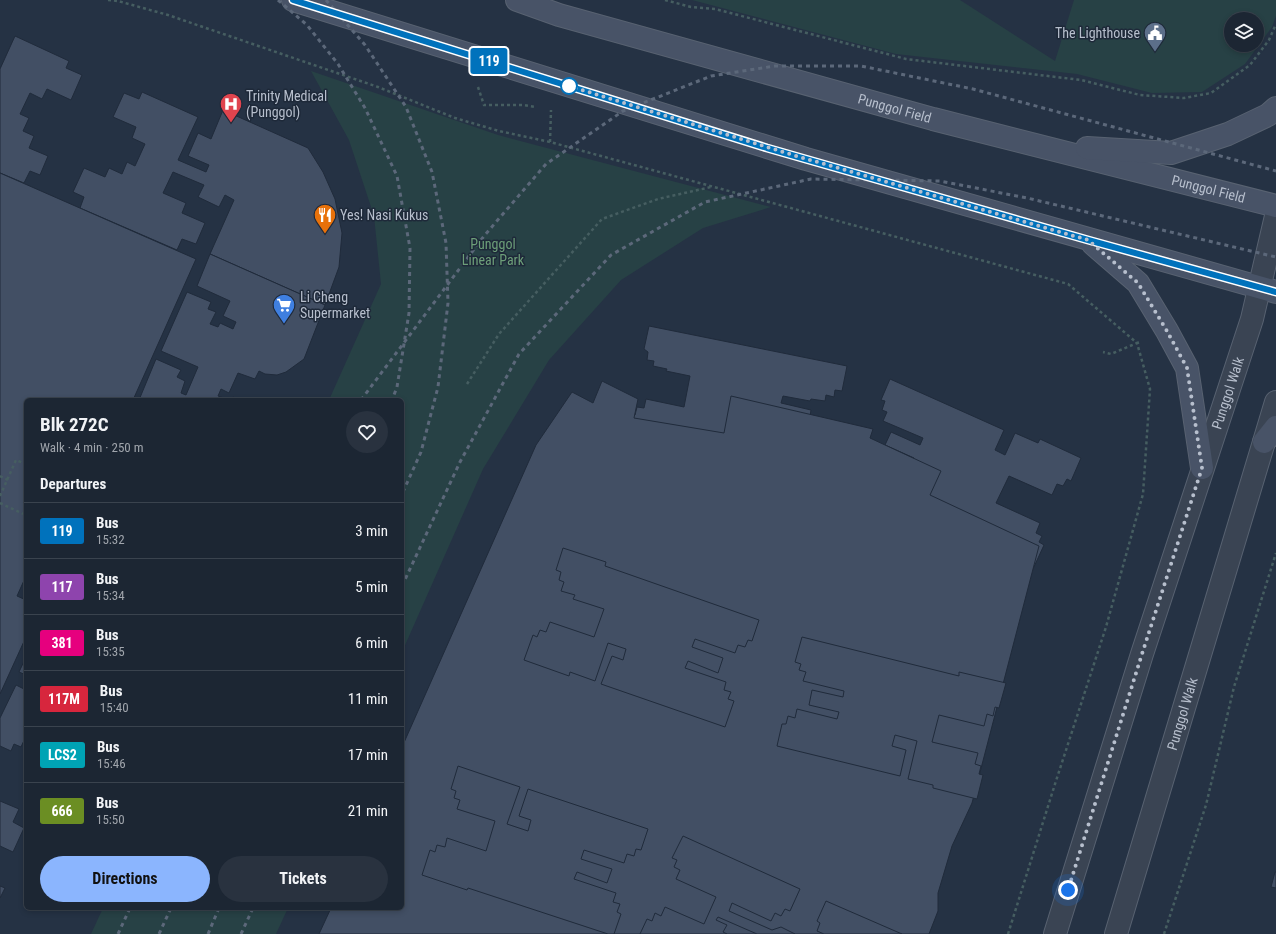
<!DOCTYPE html>
<html lang="en">
<head>
<meta charset="utf-8">
<style>
  :root { --surface:#1c2633; --page:#29323f; --text:#f1f3f6; --muted:#a0a5ac; --line:#3a434e; --accent:#8bb5fe }
  body { margin:0; font-family:"Roboto Condensed",sans-serif; background:var(--page); color:var(--text); height:100vh; display:flex; flex-direction:column; font-size:15px; white-space:nowrap }
  * { box-sizing:border-box; margin:0 }
  p { font-size:13px; color:var(--muted) }
  .icon { flex:none; width:22px; height:22px; fill:none; stroke:currentColor; stroke-width:2; stroke-linecap:round; stroke-linejoin:round }
  .map { position:relative; flex:1; overflow:hidden }
  .sheet { position:absolute; left:24px; top:398px; width:380px; height:512px; display:flex; flex-direction:column; background:var(--surface); border-radius:6px; box-shadow:0 2px 6px #0003,0 0 0 1px var(--line) }
  .sheet>* { flex:none }
  .badge { padding:0 8px; border-radius:3px; font-size:14px; line-height:26px }
  .controls { position:absolute; left:1224px; top:12px; display:grid; gap:8px }
  .controls a { display:grid; place-items:center; width:40px; height:40px; border-radius:50%; background:var(--surface); box-shadow:0 2px 6px #0003,0 0 0 1px var(--line); font-size:20px }
  .you { position:absolute; width:20px; height:20px; margin:-10px; border:3px solid #fff; border-radius:50%; background:#1a73e8; box-shadow:0 0 0 6px #1a73e833 }
  .map>.badge { position:absolute; translate:-50% -50%; box-shadow:0 0 0 2px #fff }
  h2 { padding:0 16px; font-size:15px; line-height:36px }
  .round { display:grid; place-items:center; flex:none; width:42px; height:42px; border-radius:21px; background:var(--page) }
  .headline { display:flex; align-items:center; justify-content:space-between; height:68px; padding:0 16px }
  h1 { font-size:19px; font-weight:700; line-height:30px }
  .button { display:flex; gap:8px; margin-top:auto; padding:8px 16px }
  .button a { flex:1; height:46px; border-radius:24px; background:var(--accent); color:#111; font-size:16px; font-weight:700; line-height:46px; text-align:center }
  .button a+a { background:var(--page); color:var(--text) }
  ul { padding:0; list-style:none }
  li { display:flex; align-items:center; gap:12px; height:56px; padding:0 16px; border-top:1px solid var(--line) }
  li div { flex:1 }
  li b { display:block; font-size:15px }
  li em { font-style:normal }
  li .badge { min-width:44px; font-weight:700; text-align:center }
  .map>svg:first-child { display:block }
</style>
</head>
<body>
<div class="map">
<svg width="1276" height="934" viewBox="0 0 1276 934">
  <rect width="100%" height="100%" fill="#253244"/>
  <g fill="#274145" fill-rule="evenodd">
    <path d="M692,0H960L1055,61L1074,0H1276V16L1272,27L1245,64L1202,92L1152,93L1077,74L896,54ZM1231,19H1257V45H1231Z"/>
    <polygon points="311,71 498,135 771,207 703,228 621,280 549,360 483,469 402,652 402,400 329,400 381,284 374,216 349,140"/>
    <polygon points="103,908 288,908 276,934 91,934"/>
  </g>
  <g fill="#424f64" stroke="#202b3b">
    <polygon points="15,36 69,61 66,68 82,75 71,100 47,89 42,99 30,93 20,114 29,118 23,131 34,136 29,148 48,156 40,175 30,171 24,183 0,173 0,69"/>
    <polygon points="142,92 198,117 178,160 206,172 209,165 188,156 198,133 211,139 223,110 308,148 323,172 335,199 342,233 339,267 325,305 210,254 234,200 225,195 219,207 198,197 204,185 173,172 163,193 186,203 182,213 205,223 196,244 182,239 177,250 80,208 84,197 73,192 84,168 105,177 109,168 122,174 127,162 135,166 145,144 132,138 136,127 113,117 124,93 139,99"/>
    <polygon points="0,173 196,259 133,400 26,400 26,576 17,596 26,600 26,637 0,694"/>
    <polygon points="210,254 325,305 304,359 286,372 277,375 265,374 259,371 255,379 238,373 229,393 221,389 218,396 227,399 234,397 235,400 139,400 156,359 181,370 177,377 185,381 181,393 186,395 198,367 161,351 187,292 211,302 208,309 216,312 210,324 218,327 220,323 233,329 236,322 223,316 230,301 197,286"/>
    <polygon points="649,326 847,366 842,391 835,390 834,397 826,395 825,401 811,399 810,401 783,396 781,403 811,410 809,423 777,417 775,426 817,434 816,441 824,442 822,451 827,452 823,475 672,445 672,446 626,437 631,414 635,415 637,407 644,408 646,399 684,407 690,376 666,371 667,369 653,366 654,361 647,360 648,352 644,349"/>
    <polygon points="890,379 1004,430 995,450 1005,455 1015,433 1038,443 1040,439 1081,458 1071,481 1067,479 1063,486 1057,484 1052,495 1009,476 996,503 1040,523 1036,533 1042,536 1039,542 1044,545 1033,569 989,549 991,547 844,481 854,459 858,460 861,452 868,455 872,447 911,465 914,458 885,445 891,432 920,445 923,438 883,421 887,412 882,410 885,401 881,400"/>
    <polygon points="602,381 638,399 634,418 724,433 731,396 873,429 870,438 941,471 930,495 1039,546 972,803 952,846 938,893 938,911 929,934 319,934 331,908 402,908 402,747 536,445 572,392 593,403"/>
    <polygon points="563,548 606,562 605,566 759,620 752,641 748,640 745,647 738,645 735,653 695,639 692,647 723,658 718,673 688,661 685,668 726,682 724,690 731,692 728,699 734,701 725,727 601,684 612,656 623,660 626,649 608,643 595,681 570,672 569,676 524,660 533,635 537,637 540,630 546,632 550,622 594,637 604,609 573,599 575,595 561,591 564,582 559,580 561,572 556,570"/>
    <polygon points="802,637 959,676 959,672 1006,683 999,708 995,707 993,716 987,714 984,726 939,715 932,742 978,753 975,764 981,766 979,774 983,775 977,799 933,788 933,785 908,779 917,741 895,735 892,746 906,750 900,776 777,746 782,724 786,724 788,716 795,718 797,709 837,719 839,712 809,705 812,690 843,697 844,691 803,681 806,672 799,670 801,664 795,662"/>
    <polygon points="26,657 26,675 19,672"/>
    <polygon points="16,685 26,690 26,736 21,747 14,744 11,751 0,746 0,718"/>
    <polygon points="458,766 520,787 507,824 528,831 531,820 519,816 528,789 648,829 641,850 636,849 634,856 627,854 624,863 584,850 581,859 612,869 607,883 577,872 574,879 616,893 613,902 620,904 617,912 621,914 614,934 608,934 468,888 467,890 422,875 430,850 435,852 437,845 445,847 447,838 486,851 495,821 457,809 460,800 454,798 456,791 451,789"/>
    <polygon points="0,801 19,809 13,822 24,828 13,852 0,846"/>
    <polygon points="683,836 800,889 790,911 785,909 781,916 775,913 771,921 732,903 729,911 772,930 781,927 795,934 757,934 718,917 716,920 727,925 723,932 727,934 640,934 647,919 652,921 655,913 661,916 665,907 704,924 716,897 676,879 680,870 674,867 677,860 672,858"/>
    <polygon points="1275,872 1276,872 1276,888 1271,887"/>
    <polygon points="0,886 5,888 0,898"/>
    <polygon points="826,901 902,934 824,934 817,931 820,923 817,921"/>
  </g>
  <g fill="none" stroke-linecap="round" stroke-linejoin="round">
    <g stroke="#586271" stroke-width="24">
      <g id="street">
        <path id="s1" d="M1055,934L1142,654L1252,319L1276,216"/>
        <path id="s2" d="M1116,934L1276,402"/>
      </g>
    </g>
    <g stroke="#586271" stroke-width="24">
      <g id="secondary">
        <polyline points="293,0 806,159 1276,292"/>
        <path id="s3" d="M517,0L559,15L933,119L1276,206"/>
        <polyline points="1087,148 1171,153 1228,134 1268,115 1276,108"/>
        <polyline points="1093,244 1138,283 1167,331 1187,368 1202,468"/>
        <polyline points="1264,442 1276,427"/>
      </g>
    </g>
    <g stroke="#465e61" stroke-width="2.5" stroke-dasharray="3 3" stroke-linecap="butt">
      <polyline points="108,0 118,1 168,15 378,87 455,118 499,131 550,142 1068,284 1137,343 1141,342"/>
      <polyline points="665,0 691,7 715,9 906,59 1081,80 1140,95 1184,98 1211,93 1250,65 1269,40 1276,24"/>
      <polyline points="478,87 484,105 524,105 536,107"/>
      <polyline points="550,142 551,110"/>
      <polyline points="467,384 499,334 602,219 658,199 711,187"/>
      <polyline points="0,476 8,480"/>
      <polyline points="0,496 16,460 26,464"/>
      <polyline points="0,503 26,515"/>
      <polyline points="1008,934 1055,784 1106,627 1143,494 1150,389 1137,343 1111,354 1103,352"/>
      <polyline points="1164,934 1206,805 1234,687 1276,553"/>
    </g>
    <use href="#street" stroke="#3a4453" stroke-width="22"/>
    <use href="#secondary" stroke="#485367" stroke-width="22"/>
    <g stroke="#5c687a" stroke-width="3" stroke-dasharray="4 4" stroke-linecap="butt">
      <polyline points="278,0 307,25 338,64 365,108 397,176 410,248 409,313 397,387 392,400"/>
      <polyline points="326,0 365,45 406,107 432,172 446,243 448,303 438,387 421,452 402,494"/>
      <polyline points="361,400 484,236 546,164 623,111 711,76 775,66 861,66 973,89 1276,171"/>
      <polyline points="402,586 460,462 519,354 611,255 705,202 811,179 940,181 1027,198 1276,257"/>
      <polyline points="118,934 130,908"/>
      <polyline points="159,934 171,908"/>
      <polyline points="208,934 219,908"/>
      <polyline points="241,934 253,908"/>
    </g>
  </g>
  <g fill="none" stroke-linecap="round" stroke-linejoin="round">
    <g stroke="#fff" stroke-width="9">
      <polyline id="line" points="293,0 767,148 1088,240 1276,292"/>
    </g>
    <use href="#line" stroke="#0072bc" stroke-width="6"/>
    <polyline stroke="#b7bfcd" stroke-width="4" stroke-dasharray="0 7.2" points="569,86 793,155 1088,240 1138,283 1167,331 1187,368 1202,468 1142,654 1068,890"/>
  </g>
  <defs>
    <g id="civic-pin" transform="scale(1.15)"><path d="M0 17L-7.5 6A9.5 9.5 0 1 1 7.5 6Z" fill="#5c6f8a" stroke="#1e2939"/><path d="M-.6-6.5H3V-4.5H.6V-3L4-1V1h2V6H-6V1h2V-1L-.6-3ZM-1.2 2.5V6h2.4V2.5Z" fill="#fff"/></g>
    <g id="hospital-pin" transform="scale(1.15)"><path d="M0 17L-7.5 6A9.5 9.5 0 1 1 7.5 6Z" fill="#e0444e" stroke="#1e2939"/><path d="M-5-5h3v3.5h4V-5h3V5h-3V1.5h-4V5h-3Z" fill="#fff"/></g>
    <g id="restaurant-pin" transform="scale(1.15)"><path d="M0 17L-7.5 6A9.5 9.5 0 1 1 7.5 6Z" fill="#e8710a" stroke="#1e2939"/><path d="M-5-6h1v4h1v-4h1v4h1v-4h1v5L-1.5 .5V6h-2V.5L-5-1ZM5-6V6H3V1.5H1.5Q1.5-4 5-6Z" fill="#fff"/></g>
    <g id="supermarket-pin" transform="scale(1.15)"><path d="M0 17L-7.5 6A9.5 9.5 0 1 1 7.5 6Z" fill="#3f7fe0" stroke="#1e2939"/><path d="M-6-5.5h2.5l.6 2H6L4.5 2H-2.5L-4.4-4H-6ZM-1.5 3.2a1.3 1.3 0 1 0 .1 0ZM3 3.2a1.3 1.3 0 1 0 .1 0Z" fill="#fff"/></g>
  </defs>
  <g fill-rule="evenodd">
    <use href="#civic-pin" x="1155" y="33"/>
    <use href="#hospital-pin" x="231" y="104"/>
    <use href="#restaurant-pin" x="325" y="215"/>
    <use href="#supermarket-pin" x="284" y="305"/>
  </g>
  <circle fill="#fff" stroke="#0072bc" stroke-width="2" cx="569" cy="86" r="8"/>
  <g text-anchor="middle" stroke-width="3" stroke-linejoin="round" paint-order="stroke">
    <g font-size="14" fill="#b7bfcd" stroke="#1e2939" text-anchor="start">
      <text x="1140" y="38" text-anchor="end">The Lighthouse</text>
      <text x="246" y="101">Trinity Medical<tspan x="246" dy="16">(Punggol)</tspan></text>
      <text x="340" y="220">Yes! Nasi Kukus</text>
      <text x="300" y="302">Li Cheng<tspan x="300" dy="16">Supermarket</tspan></text>
    </g>
    <g font-size="14" fill="#b7bfcd" stroke="#1e2939">
      <text dy="5" stroke="none"><textPath href="#s3" startOffset="393">Punggol Field</textPath></text>
      <text dy="5" stroke="none"><textPath href="#s3" startOffset="717">Punggol Field</textPath></text>
      <text dy="5" stroke="none"><textPath href="#s1" startOffset="568">Punggol Walk</textPath></text>
      <text dy="5" stroke="none"><textPath href="#s2" startOffset="230">Punggol Walk</textPath></text>
    </g>
    <g font-size="14" fill="#6d9f79" stroke="#1e2939">
      <text x="493" y="249">Punggol<tspan x="493" dy="16">Linear Park</tspan></text>
    </g>
  </g>
</svg>
<div class="controls">
<a><svg class="icon" aria-label="layers" viewBox="0 0 24 24"><path d="M12 4l9 5-9 5-9-5zM3 14l9 5 9-5"/></svg></a>
</div>
<div class="you" style="left:1068px;top:890px"></div>
<b class="badge" style="left:489px;top:61px;background:#0072bc;color:#fff">119</b>
<section class="sheet">
<div class="headline"><div><h1>Blk 272C</h1><p>Walk · 4 min · 250 m</p></div><a class="round"><svg class="icon" aria-label="heart" viewBox="0 0 24 24"><path d="M12 20l-8-8c-3-5 5-10 8-4 3-6 11-1 8 4z"/></svg></a></div>
<h2>Departures</h2>
<ul>
<li><span class="badge" style="background:#0072bc;color:#fff">119</span><div><b>Bus</b><p>15:32</p></div><em>3 min</em></li>
<li><span class="badge" style="background:#8e44ad;color:#fff">117</span><div><b>Bus</b><p>15:34</p></div><em>5 min</em></li>
<li><span class="badge" style="background:#e6007e;color:#fff">381</span><div><b>Bus</b><p>15:35</p></div><em>6 min</em></li>
<li><span class="badge" style="background:#d7263d;color:#fff">117M</span><div><b>Bus</b><p>15:40</p></div><em>11 min</em></li>
<li><span class="badge" style="background:#00a3b4;color:#fff">LCS2</span><div><b>Bus</b><p>15:46</p></div><em>17 min</em></li>
<li><span class="badge" style="background:#6b8e23;color:#fff">666</span><div><b>Bus</b><p>15:50</p></div><em>21 min</em></li>
</ul>
<div class="button"><a>Directions</a><a>Tickets</a></div>
</section>
</div>
</body>
</html>
